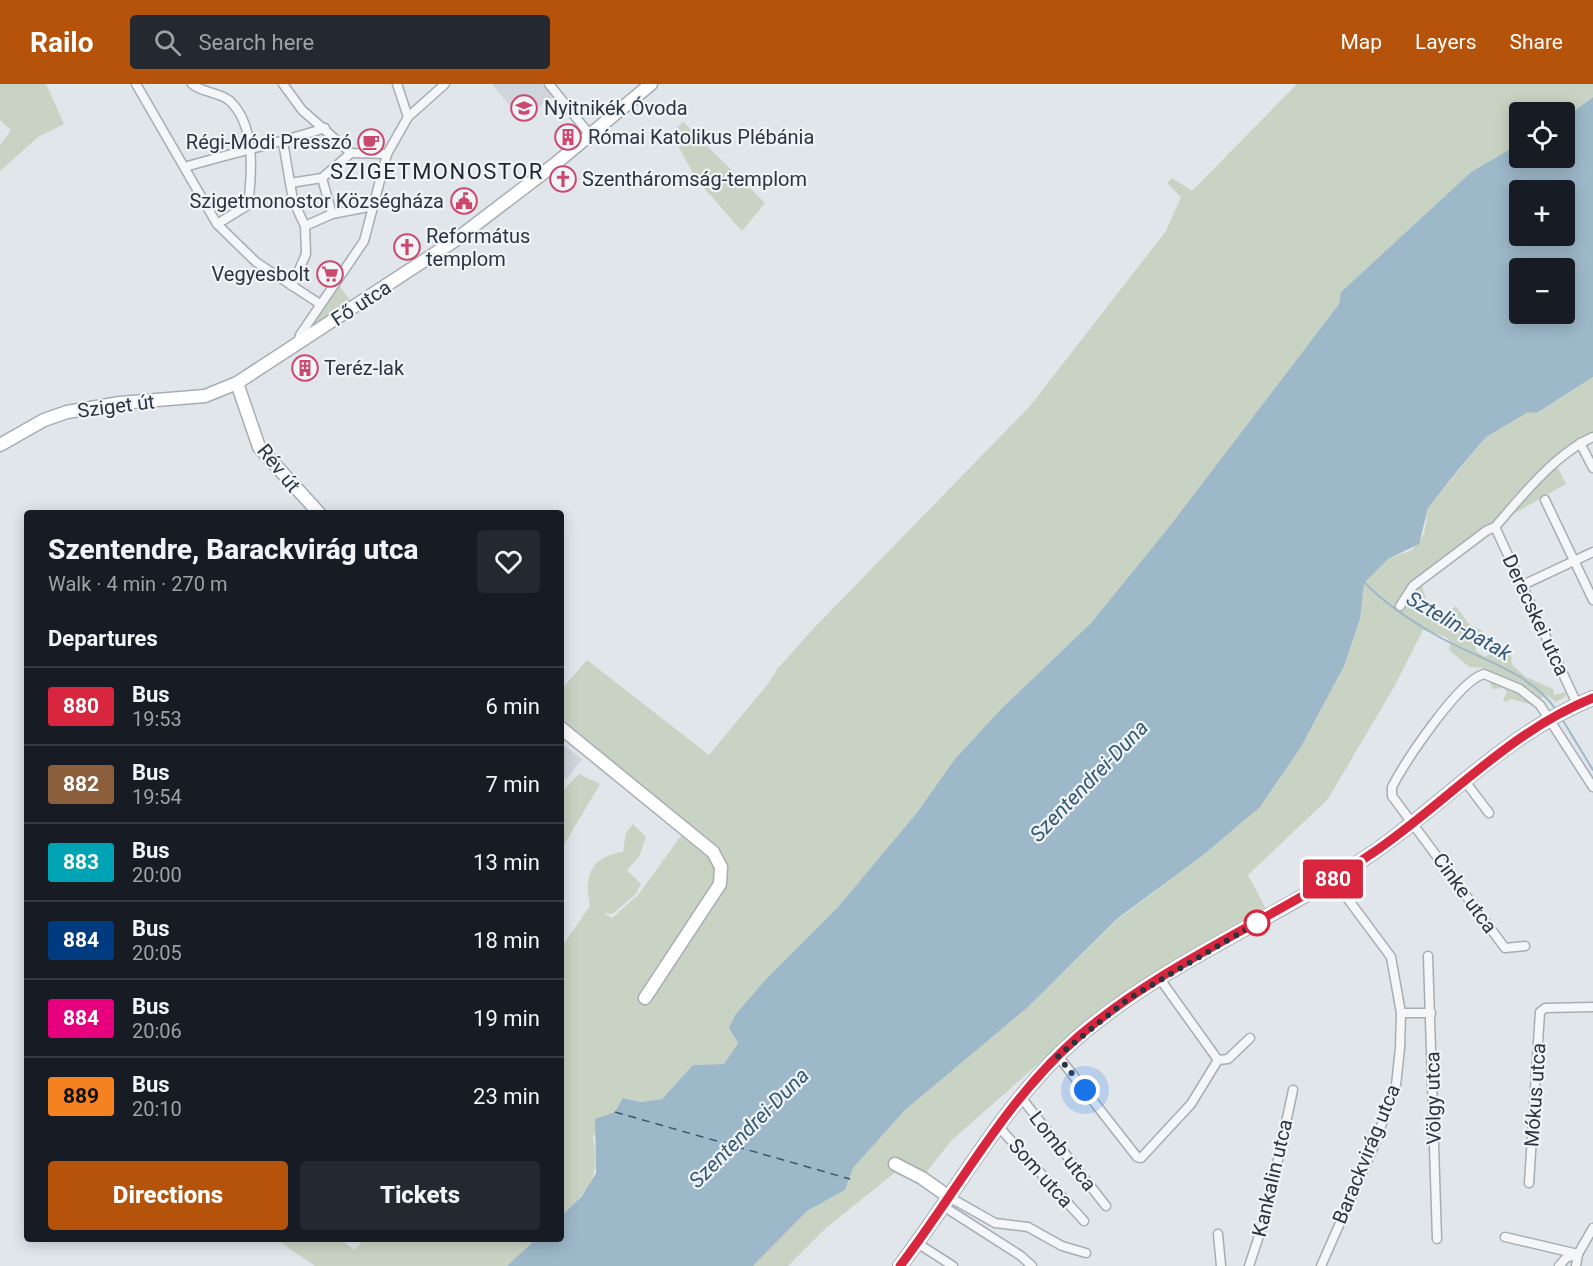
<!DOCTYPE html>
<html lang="en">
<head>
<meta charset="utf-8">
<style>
  :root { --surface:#171b24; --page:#242831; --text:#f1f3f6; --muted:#9ea1a6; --line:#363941; --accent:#b45309 }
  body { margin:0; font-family:Roboto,sans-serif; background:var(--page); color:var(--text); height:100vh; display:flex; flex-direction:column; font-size:22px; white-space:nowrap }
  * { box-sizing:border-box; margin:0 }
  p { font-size:20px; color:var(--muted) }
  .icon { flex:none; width:33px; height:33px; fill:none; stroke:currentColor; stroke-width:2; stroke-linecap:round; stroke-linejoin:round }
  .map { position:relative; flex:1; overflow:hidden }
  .drawer { position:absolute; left:24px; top:426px; width:540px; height:732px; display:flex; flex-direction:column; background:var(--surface); border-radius:6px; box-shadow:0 3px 15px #0003 }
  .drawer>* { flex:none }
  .badge { padding:0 12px; border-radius:4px; font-size:21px; line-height:39px }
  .buttons { position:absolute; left:1509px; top:18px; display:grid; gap:12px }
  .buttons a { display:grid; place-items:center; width:66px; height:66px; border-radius:6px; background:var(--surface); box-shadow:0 3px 15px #0003; font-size:30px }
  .you { position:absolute; width:30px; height:30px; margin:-15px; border:4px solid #fff; border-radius:50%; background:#1a73e8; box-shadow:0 0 0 9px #1a73e833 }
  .map>.badge { position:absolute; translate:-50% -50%; box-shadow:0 0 0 3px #fff }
  h2 { padding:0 24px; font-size:22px; line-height:54px }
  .round { display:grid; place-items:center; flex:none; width:63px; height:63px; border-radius:6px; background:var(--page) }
  .headline { display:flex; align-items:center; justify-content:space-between; height:102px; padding:0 24px }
  h1 { font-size:28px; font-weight:800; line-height:45px }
  .primary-button { display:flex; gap:12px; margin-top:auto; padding:12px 24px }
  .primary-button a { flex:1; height:69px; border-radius:6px; background:var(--accent); color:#fff; font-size:24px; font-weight:800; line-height:69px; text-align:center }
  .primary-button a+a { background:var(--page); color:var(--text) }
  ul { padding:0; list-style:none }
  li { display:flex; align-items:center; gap:18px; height:78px; padding:0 24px; border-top:2px solid var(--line) }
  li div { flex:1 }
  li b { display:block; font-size:22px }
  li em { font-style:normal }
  li .badge { min-width:66px; font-weight:700; text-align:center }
  header { display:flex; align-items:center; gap:36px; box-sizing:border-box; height:84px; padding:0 30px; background:var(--accent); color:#fff }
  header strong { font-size:28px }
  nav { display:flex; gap:33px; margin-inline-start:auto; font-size:21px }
  .search { width:420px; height:54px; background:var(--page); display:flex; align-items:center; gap:15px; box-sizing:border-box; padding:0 21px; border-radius:6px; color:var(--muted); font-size:22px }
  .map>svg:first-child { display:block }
</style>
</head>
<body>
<header>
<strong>Railo</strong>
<div class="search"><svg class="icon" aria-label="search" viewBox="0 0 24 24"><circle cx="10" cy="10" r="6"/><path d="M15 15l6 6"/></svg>Search here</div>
<nav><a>Map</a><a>Layers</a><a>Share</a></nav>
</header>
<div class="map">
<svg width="1593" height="1182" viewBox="0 0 1593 1182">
  <rect width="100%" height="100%" fill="#e1e6ea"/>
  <g fill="#d0d5dc">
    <polygon points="492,0 543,0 553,12 521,36"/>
    <polygon points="561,659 582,675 566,695 561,691"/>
  </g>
  <g fill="#c9d3c3">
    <polygon points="0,0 46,0 64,40 38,53 0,87 0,61 11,46 0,36"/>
    <path d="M1297,0H1593V13L1565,34L1564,28H1520L1519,60L1471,88L1341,208L1339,220L1169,443L1091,539L1002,624L954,676L919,726L838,823L767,894L735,931L729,945L738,959L724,980L693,981L662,1015L641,1018L623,1014L615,1028L593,1052C600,1095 591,1103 561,1132V864L590,822C584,791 590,773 623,768L626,749L633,740L646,753L639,773L627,786L641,800L635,811L612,830L604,829L612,834L638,811L689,741L561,635V606L587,576L709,671L767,601L778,584L814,544L1030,322L1166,147L1181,113L1167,99L1172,94L1192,107Z"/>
    <polygon points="683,38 765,119 742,147 696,95 671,49"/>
    <polygon points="338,200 352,219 305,252"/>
    <polygon points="1593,293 1593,357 1555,378 1566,400 1498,439 1420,495 1431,531 1444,538 1450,536 1449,527 1456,522 1468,539 1482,547 1483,554 1476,562 1476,567 1485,573 1498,564 1511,571 1512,581 1526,593 1553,605 1554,611 1565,608 1566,612 1556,618 1546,611 1530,620 1510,615 1506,618 1503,616 1507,608 1503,604 1493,605 1483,584 1469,583 1449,566 1451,559 1446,553 1423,546 1394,603 1328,715 1248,791 1266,825 1137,901 1055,965 951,1057 917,1100 898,1086 826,1144 788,1182 753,1182 807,1127 845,1106 853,1084 905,1026 1028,923 1118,835 1202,772 1260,723 1301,663 1344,582 1360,535 1363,499 1388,475 1412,466 1424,450 1428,424 1486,353 1528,327 1538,329"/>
    <polygon points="579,690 600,700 561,766 561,709"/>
    <polygon points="276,1155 339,1155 355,1166 364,1155 536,1155 507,1182 315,1182"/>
  </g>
  <path fill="#9db8c9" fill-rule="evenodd" d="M1593,13V293L1537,329L1528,328L1486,353L1458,386L1428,424L1419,460L1388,475L1364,499L1360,535L1344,582L1301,663L1260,723L1202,772L1118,834L1028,923L905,1026L853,1084L845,1106L807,1127L753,1182H507L536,1155H561V1132L582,1112L596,1089L595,1035L615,1028L623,1014L641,1018L662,1015L693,981L724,980L738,959L729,944L735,931L767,894L838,823L919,726L954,676L1002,624L1091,539L1169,443L1339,220L1341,208L1471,88L1519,60L1520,74H1564L1565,34ZM1564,106V152H1520V106ZM1520,184H1564V230H1520Z"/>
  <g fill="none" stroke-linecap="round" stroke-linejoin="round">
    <g stroke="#9db8c9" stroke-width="2">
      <path d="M1364,498C1383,518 1410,536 1434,550C1474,574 1530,586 1557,627"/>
      <polyline points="1562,635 1593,686"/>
    </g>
    <polyline stroke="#355975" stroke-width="1.5" stroke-dasharray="8 6" stroke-linecap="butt" points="615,1028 850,1095"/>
    <g stroke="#a6adb4" stroke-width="11">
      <g id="street">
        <polyline points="136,0 217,140 256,178 320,220"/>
        <path d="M192,0C202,9 220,8 230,17C256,42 252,89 248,121L217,140"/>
        <polyline points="283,0 302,26 351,69 387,70"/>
        <polyline points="397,0 408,33"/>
        <polyline points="549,0 590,51"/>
        <polyline points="283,58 293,116 305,142 306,170 292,202"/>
        <path d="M185,83C232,69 279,59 325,44"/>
        <polyline points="290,99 322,94 351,69"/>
        <polyline points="332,130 373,122"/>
        <polyline points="305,142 332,130 322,94"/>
        <polyline points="298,260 300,251 364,157 387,70 408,33 445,0"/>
        <polyline points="1580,359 1593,384"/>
        <polyline points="1545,416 1593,516"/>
        <polyline points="1495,443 1577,620"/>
        <polyline points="1523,501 1593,468"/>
        <path d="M1400,522L1413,502L1486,447L1495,443C1521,413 1556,369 1593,353"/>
        <polyline points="1464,696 1489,729"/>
        <path d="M1525,862L1505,864L1392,712V703C1405,678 1459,596 1484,590L1520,605L1540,621L1593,703"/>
        <polyline points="1428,872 1437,1155"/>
        <polyline points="1160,895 1218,976"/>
        <polyline points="1401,929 1431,929"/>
        <polyline points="1058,972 1137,1073 1141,1074 1191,1020 1218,976"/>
        <polyline points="1218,976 1228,975 1250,954"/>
        <polyline points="1020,1012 1106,1122"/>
        <polyline points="998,1042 1084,1137"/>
        <polyline points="1529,1099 1540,928 1545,924 1593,923"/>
        <polyline points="949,1113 995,1139 1028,1143 1062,1162 1086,1169"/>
        <polyline points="943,1122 1021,1172 1032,1182"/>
        <polyline points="1218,1150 1221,1182"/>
        <polyline points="1505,1153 1578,1170"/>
        <polyline points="917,1159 953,1182"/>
        <polyline points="1249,1182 1266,1131 1293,1006"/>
        <polyline points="1321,1182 1373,1064 1396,1001 1400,964 1401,929 1391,873 1333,795"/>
        <polyline points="1559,1182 1566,1174 1578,1170"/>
        <polyline points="1576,1182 1578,1170 1593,1144"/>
      </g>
    </g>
    <g stroke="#a6adb4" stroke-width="15">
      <g id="secondary">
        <polyline points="237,299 259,363 319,429"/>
        <polyline points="0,361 44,336 67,328 120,319 205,312 237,299 454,157 555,80 651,0"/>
        <polyline points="561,644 713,768 721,783 720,800 645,914"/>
        <polyline points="895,1080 922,1094 949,1113"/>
      </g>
    </g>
    <g stroke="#a1acb5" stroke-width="16">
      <path id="primary" d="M900,1182C959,1105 1004,1017 1079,952C1168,876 1281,833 1377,766C1450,714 1509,648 1593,614"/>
    </g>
    <use href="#street" stroke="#f4f6f8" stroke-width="8"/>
    <use href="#secondary" stroke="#fff" stroke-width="12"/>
    <use href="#primary" stroke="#fff" stroke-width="14"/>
  </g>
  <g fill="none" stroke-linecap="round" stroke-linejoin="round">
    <g stroke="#fff" stroke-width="14">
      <path id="line" d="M900,1182C959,1105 1004,1017 1079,952C1168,876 1281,832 1377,766C1450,715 1509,648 1593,614"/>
    </g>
    <use href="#line" stroke="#d7263d" stroke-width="9"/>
    <polyline stroke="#2a3541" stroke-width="6" stroke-dasharray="0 10.8" points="1085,1006 1058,972 1128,915 1257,839"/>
  </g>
  <defs>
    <g id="school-ring" transform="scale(1.35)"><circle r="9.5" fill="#f1f4f7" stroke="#cc496e" stroke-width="1.5"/><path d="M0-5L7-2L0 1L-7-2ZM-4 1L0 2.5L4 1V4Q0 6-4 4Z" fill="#cc496e"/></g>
    <g id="building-ring" transform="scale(1.35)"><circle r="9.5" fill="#f1f4f7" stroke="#cc496e" stroke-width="1.5"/><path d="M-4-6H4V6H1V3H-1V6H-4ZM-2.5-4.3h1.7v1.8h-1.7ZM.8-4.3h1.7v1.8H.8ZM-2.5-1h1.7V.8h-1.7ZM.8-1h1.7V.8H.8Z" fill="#cc496e"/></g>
    <g id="cafe-ring" transform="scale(1.35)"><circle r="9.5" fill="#f1f4f7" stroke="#cc496e" stroke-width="1.5"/><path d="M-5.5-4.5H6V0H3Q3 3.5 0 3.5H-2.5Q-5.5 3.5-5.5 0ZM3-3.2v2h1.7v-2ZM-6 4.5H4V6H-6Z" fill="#cc496e"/></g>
    <g id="church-ring" transform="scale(1.35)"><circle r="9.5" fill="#f1f4f7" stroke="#cc496e" stroke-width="1.5"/><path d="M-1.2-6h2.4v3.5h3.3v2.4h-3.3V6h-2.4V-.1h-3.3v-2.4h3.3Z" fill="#cc496e"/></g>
    <g id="civic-ring" transform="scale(1.35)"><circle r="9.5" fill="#f1f4f7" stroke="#cc496e" stroke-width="1.5"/><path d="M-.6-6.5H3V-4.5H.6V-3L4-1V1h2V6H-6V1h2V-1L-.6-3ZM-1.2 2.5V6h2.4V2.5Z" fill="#cc496e"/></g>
    <g id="supermarket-ring" transform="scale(1.35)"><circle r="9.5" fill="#f1f4f7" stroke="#cc496e" stroke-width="1.5"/><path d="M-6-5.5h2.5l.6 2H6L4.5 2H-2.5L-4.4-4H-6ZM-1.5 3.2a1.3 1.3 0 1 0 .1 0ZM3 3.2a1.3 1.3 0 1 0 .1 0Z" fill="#cc496e"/></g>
  </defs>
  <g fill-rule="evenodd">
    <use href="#school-ring" x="524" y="24"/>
    <use href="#building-ring" x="568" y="53"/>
    <use href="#cafe-ring" x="371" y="58"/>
    <use href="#church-ring" x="563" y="95"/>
    <use href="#civic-ring" x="464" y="117"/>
    <use href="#church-ring" x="407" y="163"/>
    <use href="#supermarket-ring" x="330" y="190"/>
    <use href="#building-ring" x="305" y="284"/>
  </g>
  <circle fill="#fff" stroke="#d7263d" stroke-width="3" cx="1257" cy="839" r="12"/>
  <g text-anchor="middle" stroke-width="4.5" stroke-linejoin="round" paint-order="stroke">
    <g font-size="20" fill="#2a3541" stroke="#f1f4f7" text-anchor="start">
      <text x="544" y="31">Nyitnikék Óvoda</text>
      <text x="588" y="60">Római Katolikus Plébánia</text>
      <text x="352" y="65" text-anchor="end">Régi-Módi Presszó</text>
      <text x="582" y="102">Szentháromság-templom</text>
      <text x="444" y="124" text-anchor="end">Szigetmonostor Községháza</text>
      <text x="426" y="159">Református<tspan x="426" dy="23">templom</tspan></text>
      <text x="310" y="197" text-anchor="end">Vegyesbolt</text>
      <text x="324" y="291">Teréz-lak</text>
    </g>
    <g font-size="20" fill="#2a3541" stroke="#f1f4f7">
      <text transform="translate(361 219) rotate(-33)" y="7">Fő utca</text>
      <text transform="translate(116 322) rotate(-7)" y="7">Sziget út</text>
      <text transform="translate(279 384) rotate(51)" y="7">Rév út</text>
      <text transform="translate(1536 531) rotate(65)" y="7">Derecskei utca</text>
      <text transform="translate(1465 809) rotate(54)" y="7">Cinke utca</text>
      <text transform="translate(1535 1011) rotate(-86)" y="7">Mókus utca</text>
      <text transform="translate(1433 1014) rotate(-91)" y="7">Völgy utca</text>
      <text transform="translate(1063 1067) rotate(52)" y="7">Lomb utca</text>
      <text transform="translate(1366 1070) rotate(-68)" y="7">Barackvirág utca</text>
      <text transform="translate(1041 1089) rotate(48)" y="7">Som utca</text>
      <text transform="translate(1272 1094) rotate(-77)" y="7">Kankalin utca</text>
    </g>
    <g font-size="21" font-style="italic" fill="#355975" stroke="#f1f4f7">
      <text transform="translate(1459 542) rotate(30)" y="7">Sztelin-patak</text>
      <text transform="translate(1089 697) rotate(-46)" y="7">Szentendrei-Duna</text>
      <text transform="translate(749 1044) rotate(-45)" y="7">Szentendrei-Duna</text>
    </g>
    <g font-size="22" letter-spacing="1.5" fill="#1c2632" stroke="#f1f4f7">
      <text x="437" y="95">SZIGETMONOSTOR</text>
    </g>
  </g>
</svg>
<div class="buttons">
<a><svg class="icon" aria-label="locate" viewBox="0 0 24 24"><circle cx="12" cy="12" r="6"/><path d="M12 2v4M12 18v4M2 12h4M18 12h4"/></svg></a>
<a>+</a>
<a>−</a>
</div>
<div class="you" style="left:1085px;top:1006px"></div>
<b class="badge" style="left:1333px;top:795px;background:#d7263d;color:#fff">880</b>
<section class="drawer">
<div class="headline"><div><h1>Szentendre, Barackvirág utca</h1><p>Walk · 4 min · 270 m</p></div><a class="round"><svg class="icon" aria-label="heart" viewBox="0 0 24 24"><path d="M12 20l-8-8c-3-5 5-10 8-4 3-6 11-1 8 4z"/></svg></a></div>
<h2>Departures</h2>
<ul>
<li><span class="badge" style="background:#d7263d;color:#fff">880</span><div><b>Bus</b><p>19:53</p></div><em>6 min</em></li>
<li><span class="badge" style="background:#8b5e3c;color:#fff">882</span><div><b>Bus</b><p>19:54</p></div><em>7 min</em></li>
<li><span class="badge" style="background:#00a3b4;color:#fff">883</span><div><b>Bus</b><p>20:00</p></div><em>13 min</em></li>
<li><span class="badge" style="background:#003b80;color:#fff">884</span><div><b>Bus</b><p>20:05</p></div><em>18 min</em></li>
<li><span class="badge" style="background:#e6007e;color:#fff">884</span><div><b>Bus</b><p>20:06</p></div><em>19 min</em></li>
<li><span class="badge" style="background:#f58220;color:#111">889</span><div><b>Bus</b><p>20:10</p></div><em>23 min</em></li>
</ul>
<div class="primary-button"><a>Directions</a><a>Tickets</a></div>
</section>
</div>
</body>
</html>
